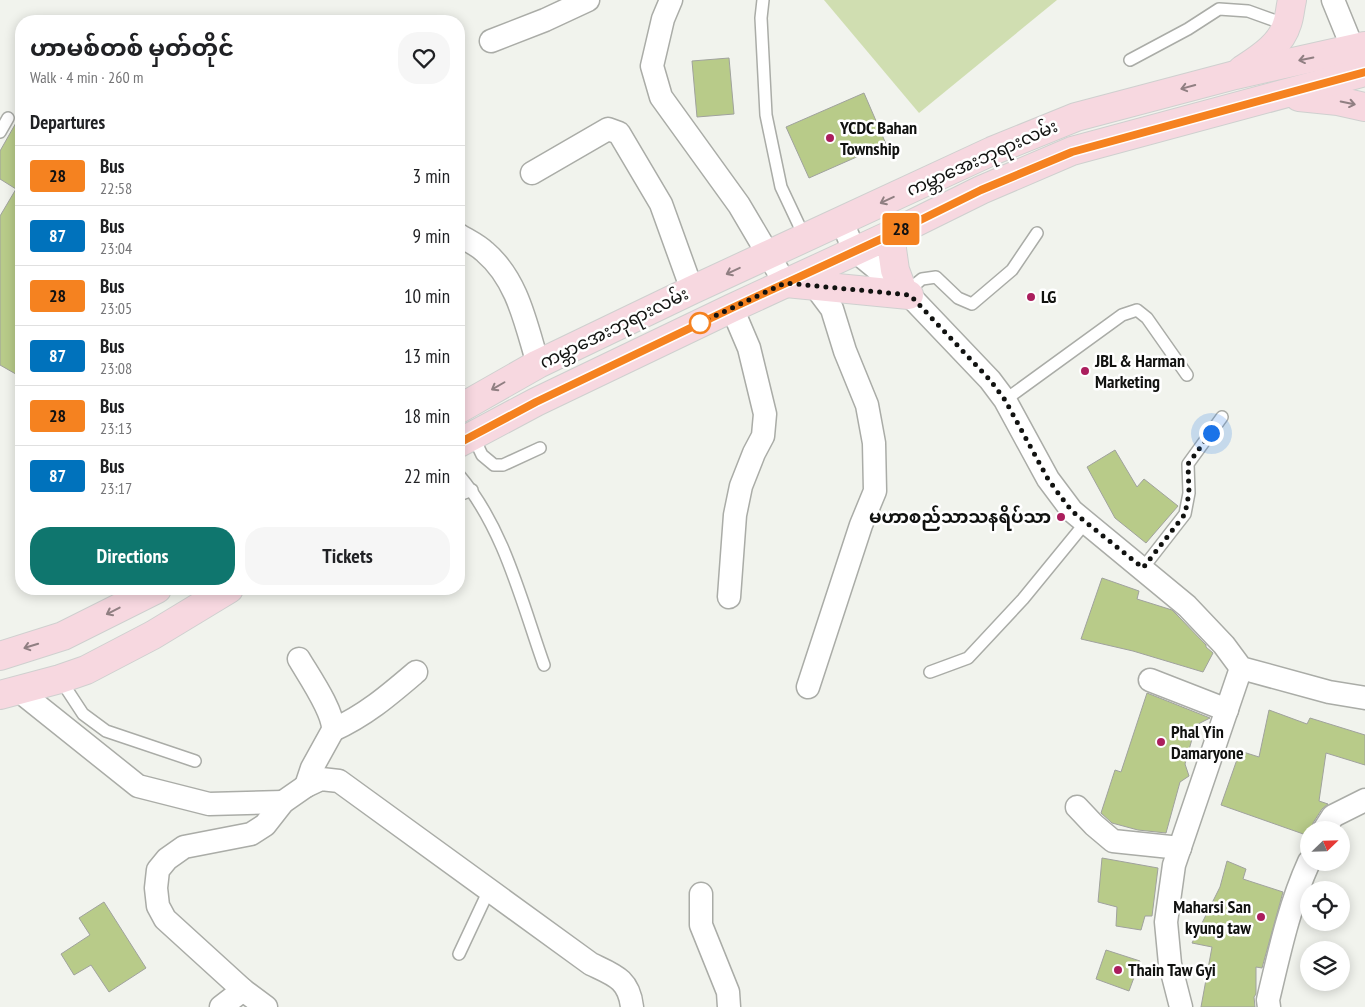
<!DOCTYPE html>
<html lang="en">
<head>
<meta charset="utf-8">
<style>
  :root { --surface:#fff; --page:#f6f6f6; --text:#202124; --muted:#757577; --line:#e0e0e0; --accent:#0f766e }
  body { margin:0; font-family:"PT Sans Narrow","Noto Sans Myanmar",sans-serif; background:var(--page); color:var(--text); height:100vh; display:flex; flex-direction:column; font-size:19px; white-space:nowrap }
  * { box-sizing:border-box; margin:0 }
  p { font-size:16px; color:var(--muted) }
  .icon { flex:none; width:28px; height:28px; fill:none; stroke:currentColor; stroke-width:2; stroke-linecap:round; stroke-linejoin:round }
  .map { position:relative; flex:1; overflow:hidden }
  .drawer { position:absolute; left:15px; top:15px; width:450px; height:580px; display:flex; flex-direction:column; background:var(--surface); border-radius:20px; box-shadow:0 2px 12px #0003 }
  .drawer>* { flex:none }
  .badge { padding:0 10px; border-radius:4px; font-size:18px; line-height:32px }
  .needle { width:32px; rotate:67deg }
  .fabs { position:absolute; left:1300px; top:821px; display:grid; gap:10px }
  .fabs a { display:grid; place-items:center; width:50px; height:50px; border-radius:50%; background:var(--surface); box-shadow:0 2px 12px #0003; font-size:25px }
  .you { position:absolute; width:25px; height:25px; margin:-12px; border:4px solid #fff; border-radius:50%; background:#1a73e8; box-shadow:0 0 0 8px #1a73e833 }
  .map>.badge { position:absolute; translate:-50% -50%; box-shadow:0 0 0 2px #fff }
  h2 { padding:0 15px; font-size:19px; line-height:45px }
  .round { display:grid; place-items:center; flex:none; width:52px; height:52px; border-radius:20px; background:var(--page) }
  .overview { display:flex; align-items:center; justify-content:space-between; height:85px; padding:0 15px }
  h1 { font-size:24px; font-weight:700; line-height:38px }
  .cta { display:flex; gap:10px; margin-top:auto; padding:10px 15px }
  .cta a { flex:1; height:58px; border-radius:20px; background:var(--accent); color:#fff; font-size:20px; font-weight:700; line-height:58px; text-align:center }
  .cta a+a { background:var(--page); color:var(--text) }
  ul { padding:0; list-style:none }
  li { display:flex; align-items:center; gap:15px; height:60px; padding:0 15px; border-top:1px solid var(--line) }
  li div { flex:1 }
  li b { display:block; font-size:19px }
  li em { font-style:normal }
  li .badge { min-width:55px; font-weight:700; text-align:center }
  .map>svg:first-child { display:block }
</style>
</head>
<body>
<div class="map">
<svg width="1365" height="1007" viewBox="0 0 1365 1007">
  <rect width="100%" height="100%" fill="#f1f3ed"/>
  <polygon fill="#d0deb1" points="824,0 1057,0 919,113"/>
  <g fill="#b8cb89" stroke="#a0a29d">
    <polygon points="729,58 734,114 697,117 692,61"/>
    <polygon points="864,93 886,144 809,178 786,127"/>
    <polygon points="21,114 21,377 0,365 0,216 16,189 0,179 0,151"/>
    <polygon points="1115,450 1137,487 1144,479 1178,506 1146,543 1115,518 1087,467"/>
    <polygon points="1102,578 1139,591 1137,599 1172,610 1178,616 1206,645 1206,647 1213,653 1203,672 1133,651 1081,639"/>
    <polygon points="1147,693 1210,718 1196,725 1185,764 1189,776 1180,782 1166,833 1138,830 1112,823 1101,813 1115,770 1121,772"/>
    <polygon points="1269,710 1307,724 1310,718 1365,735 1365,765 1326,753 1319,801 1328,804 1322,809 1313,823 1311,830 1309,830 1309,836 1221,805 1240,751 1259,757"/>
    <polygon points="1102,858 1158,868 1152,916 1145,916 1141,930 1116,926 1117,907 1098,902"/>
    <polygon points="1227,861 1246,869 1243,879 1283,892 1262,968 1256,967 1256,994 1254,997 1255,1007 1201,1007 1212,947 1192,943 1220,887"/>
    <polygon points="104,902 146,968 109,992 91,965 74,975 61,954 90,935 79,918"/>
    <polygon points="1106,950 1140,961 1129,991 1096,979"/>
  </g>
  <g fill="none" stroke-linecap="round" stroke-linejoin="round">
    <g stroke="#aaaca7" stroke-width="14">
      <g id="lane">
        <polyline points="763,0 761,18 766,115 781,187 805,238"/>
        <polyline points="1130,60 1188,29 1219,9 1248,11 1287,25"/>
        <polyline points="0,132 8,118"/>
        <polyline points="906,292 922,279 936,277 958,298 972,304 1012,270 1037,233"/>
        <polyline points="1005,400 1122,315 1137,310 1147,318 1187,375"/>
        <polyline points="473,436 482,455 494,465 503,465 540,448"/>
        <path d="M459,475C504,528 521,600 544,665"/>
        <polyline points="459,495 472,490"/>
        <polyline points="1143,568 1185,514 1189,493 1188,464 1222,417"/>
        <polyline points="930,672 968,658 1023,599 1086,522"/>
        <polyline points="60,679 83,714 106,731 195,761"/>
        <polyline points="459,954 489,890"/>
      </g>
    </g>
    <g stroke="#aaaca7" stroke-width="25">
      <g id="street">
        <polyline points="671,0 663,19 652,66 661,97 739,205 785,283"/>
        <polyline points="1333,0 1353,49"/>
        <polyline points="491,41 545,20 588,0"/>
        <polyline points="532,173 608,129 619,133 661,204 692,290"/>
        <polyline points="842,222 854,250 909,295 990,380 1005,400 1048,479 1072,511 1187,606 1224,645 1241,668 1329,692 1365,698"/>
        <path d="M459,235C467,240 478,245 485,252C518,280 526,325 538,364"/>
        <polyline points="729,597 735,515 741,486 754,453 763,436 765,414 749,348 732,308"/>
        <path d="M299,659C309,676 334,712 333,730L312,768L306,786"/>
        <polyline points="1150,680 1227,710"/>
        <polyline points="808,687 861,525 875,491 874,443 867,405 845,351 832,309 814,285"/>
        <polyline points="18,690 138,786 209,804 283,802"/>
        <path d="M333,730C366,715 389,695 416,672"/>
        <polyline points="1077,807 1094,825 1113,841 1180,848"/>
        <polyline points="1324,830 1333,816 1365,800"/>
        <polyline points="701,894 701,925 728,992 729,1007"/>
        <polyline points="221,1007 243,990"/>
        <path d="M266,1007L243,990L165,919L158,906L156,888L158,870L167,859L184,847L251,834L265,825L283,802L306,786L321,779L339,781L591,964C614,975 629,979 632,1007"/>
        <polyline points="1181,1007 1170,964 1166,922 1174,865 1241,668"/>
        <path d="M1269,1007L1268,1000C1279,954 1289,906 1309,862"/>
      </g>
    </g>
    <g stroke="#cfd0cf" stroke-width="30">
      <g id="primary">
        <path d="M1242,70C1260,58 1281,45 1287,24C1290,16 1290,8 1292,0"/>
        <polyline points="1299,97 1338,101 1365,107"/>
        <polyline points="890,235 895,270 902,289"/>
        <polyline points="786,283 909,295"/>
        <polyline points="459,409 538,364 692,290 992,151 1076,117 1235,75 1365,46"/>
        <polyline points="459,443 536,402 732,308 890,235 981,190 1072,151 1365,72"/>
        <polyline points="0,656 63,636 157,589"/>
        <polyline points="0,695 60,679 86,670 153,635 229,589"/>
      </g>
    </g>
    <use href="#lane" stroke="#fff" stroke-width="11"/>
    <use href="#street" stroke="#fff" stroke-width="22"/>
    <use href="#primary" stroke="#f7d8e0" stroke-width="28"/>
  </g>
  <defs><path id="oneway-shaft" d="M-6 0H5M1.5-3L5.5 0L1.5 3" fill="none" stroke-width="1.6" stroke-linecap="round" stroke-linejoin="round" transform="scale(1.25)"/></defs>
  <g stroke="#907f82">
    <use href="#oneway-shaft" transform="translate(1306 59) rotate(168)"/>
    <use href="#oneway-shaft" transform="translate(1188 87) rotate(165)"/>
    <use href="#oneway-shaft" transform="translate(1348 103) rotate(12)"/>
    <use href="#oneway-shaft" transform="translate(887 200) rotate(155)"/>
    <use href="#oneway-shaft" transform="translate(733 271) rotate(155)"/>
    <use href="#oneway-shaft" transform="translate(498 386) rotate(150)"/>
    <use href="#oneway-shaft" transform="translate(113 611) rotate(153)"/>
    <use href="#oneway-shaft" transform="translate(31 646) rotate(163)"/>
  </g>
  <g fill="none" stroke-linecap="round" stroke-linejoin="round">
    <g stroke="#fff" stroke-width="11">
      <polyline id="line" points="459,443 536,402 732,308 890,235 981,190 1072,152 1365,72"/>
    </g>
    <use href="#line" stroke="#f58220" stroke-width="8"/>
    <polyline stroke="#111210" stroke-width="5" stroke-dasharray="0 9" points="700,323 785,283 910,295 990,380 1005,400 1048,479 1061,497 1072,511 1143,568 1185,514 1189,493 1188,464 1211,433"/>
  </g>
  <g fill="#ab1e5d" stroke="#fff" stroke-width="2">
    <circle cx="830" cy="138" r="5"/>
    <circle cx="1031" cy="297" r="5"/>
    <circle cx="1085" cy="371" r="5"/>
    <circle cx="1061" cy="517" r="5"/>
    <circle cx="1161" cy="742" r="5"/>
    <circle cx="1261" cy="917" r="5"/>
    <circle cx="1118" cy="970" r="5"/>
  </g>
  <circle fill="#fff" stroke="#f58220" stroke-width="2.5" cx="700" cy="323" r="10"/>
  <g text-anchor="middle" stroke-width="5" stroke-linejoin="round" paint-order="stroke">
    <g font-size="18" font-weight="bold" fill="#111210" stroke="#fff" text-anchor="start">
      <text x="840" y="134">YCDC Bahan<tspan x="840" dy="21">Township</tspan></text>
      <text x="1041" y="303">LG</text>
      <text x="1095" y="367">JBL &amp; Harman<tspan x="1095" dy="21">Marketing</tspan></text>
      <text x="1051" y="523" text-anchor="end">မဟာစည်သာသနရိပ်သာ</text>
      <text x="1171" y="738">Phal Yin<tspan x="1171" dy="21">Damaryone</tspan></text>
      <text x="1251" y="913" text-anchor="end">Maharsi San<tspan x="1251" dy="21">kyung taw</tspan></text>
      <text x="1128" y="976">Thain Taw Gyi</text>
    </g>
    <g font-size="18" fill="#111210" stroke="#fff">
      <text transform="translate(982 158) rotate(-24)" y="6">ကမ္ဘာအေးဘုရားလမ်း</text>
      <text transform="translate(614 328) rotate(-26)" y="6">ကမ္ဘာအေးဘုရားလမ်း</text>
    </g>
  </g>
</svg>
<div class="fabs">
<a><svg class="needle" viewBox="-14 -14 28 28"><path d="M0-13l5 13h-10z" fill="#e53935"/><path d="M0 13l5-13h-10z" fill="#757577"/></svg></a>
<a><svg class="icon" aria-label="locate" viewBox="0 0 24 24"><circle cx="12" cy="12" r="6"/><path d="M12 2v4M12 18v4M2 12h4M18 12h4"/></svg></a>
<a><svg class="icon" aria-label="layers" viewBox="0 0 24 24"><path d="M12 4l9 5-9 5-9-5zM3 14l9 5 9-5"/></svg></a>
</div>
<div class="you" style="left:1211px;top:433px"></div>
<b class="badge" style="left:901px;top:229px;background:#f58220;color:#111">28</b>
<section class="drawer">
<div class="overview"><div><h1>ဟာမစ်တစ် မှတ်တိုင်</h1><p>Walk · 4 min · 260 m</p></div><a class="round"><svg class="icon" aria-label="heart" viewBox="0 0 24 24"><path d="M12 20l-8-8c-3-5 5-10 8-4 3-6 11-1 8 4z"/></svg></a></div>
<h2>Departures</h2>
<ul>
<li><span class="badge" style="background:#f58220;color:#111">28</span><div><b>Bus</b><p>22:58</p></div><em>3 min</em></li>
<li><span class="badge" style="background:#0072bc;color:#fff">87</span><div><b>Bus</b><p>23:04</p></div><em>9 min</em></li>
<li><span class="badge" style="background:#f58220;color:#111">28</span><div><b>Bus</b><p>23:05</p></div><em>10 min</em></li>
<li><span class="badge" style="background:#0072bc;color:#fff">87</span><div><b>Bus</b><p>23:08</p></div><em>13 min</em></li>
<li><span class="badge" style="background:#f58220;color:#111">28</span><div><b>Bus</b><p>23:13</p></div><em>18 min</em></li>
<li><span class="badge" style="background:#0072bc;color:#fff">87</span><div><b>Bus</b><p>23:17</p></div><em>22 min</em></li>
</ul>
<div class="cta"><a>Directions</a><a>Tickets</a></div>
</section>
</div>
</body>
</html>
